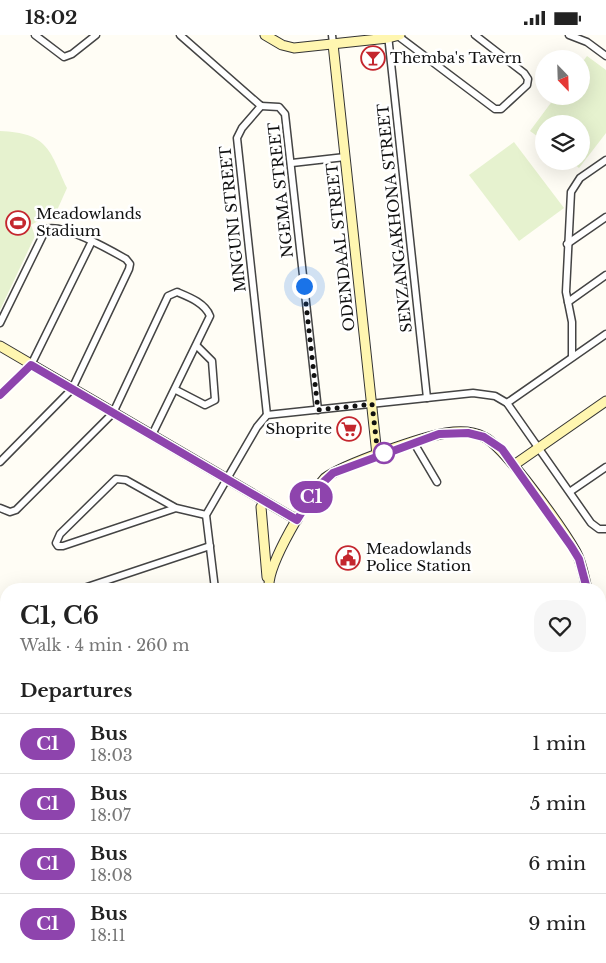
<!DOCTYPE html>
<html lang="en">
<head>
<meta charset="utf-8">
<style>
  :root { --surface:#fff; --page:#f6f6f6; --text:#222; --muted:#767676; --line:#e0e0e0 }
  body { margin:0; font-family:"Libre Baskerville",serif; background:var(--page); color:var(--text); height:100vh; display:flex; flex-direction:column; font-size:19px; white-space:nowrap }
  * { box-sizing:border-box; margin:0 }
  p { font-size:16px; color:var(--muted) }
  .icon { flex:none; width:28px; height:28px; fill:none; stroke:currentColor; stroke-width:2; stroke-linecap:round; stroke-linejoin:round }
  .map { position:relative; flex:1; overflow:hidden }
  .sheet { position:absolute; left:0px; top:548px; width:606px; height:381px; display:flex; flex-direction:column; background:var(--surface); border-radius:20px 20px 0 0; box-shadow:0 5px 20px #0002 }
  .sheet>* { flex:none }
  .badge { padding:0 10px; border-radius:16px; font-size:18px; line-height:32px }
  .needle { width:32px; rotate:157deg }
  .controls { position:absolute; left:535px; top:15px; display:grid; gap:10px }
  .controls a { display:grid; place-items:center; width:55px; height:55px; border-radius:50%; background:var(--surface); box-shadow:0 5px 20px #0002; font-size:25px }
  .you { position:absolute; width:25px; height:25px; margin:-12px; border:4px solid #fff; border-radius:50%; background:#1a73e8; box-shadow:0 0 0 8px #1a73e833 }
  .map>.badge { position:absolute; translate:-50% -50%; box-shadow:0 0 0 2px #fff }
  h2 { padding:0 20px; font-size:19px; line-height:45px }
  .round { display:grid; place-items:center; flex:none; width:52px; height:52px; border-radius:20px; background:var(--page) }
  .headline { display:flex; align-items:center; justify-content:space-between; height:85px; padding:0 20px }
  h1 { font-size:24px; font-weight:700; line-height:38px }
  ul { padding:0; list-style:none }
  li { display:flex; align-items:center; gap:15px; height:60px; padding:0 20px; border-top:1px solid var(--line) }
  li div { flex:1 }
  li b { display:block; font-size:19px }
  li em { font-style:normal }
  li .badge { min-width:55px; font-weight:700; text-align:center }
  .status { display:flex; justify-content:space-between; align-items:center; height:35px; padding:0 25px; background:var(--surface); direction:ltr }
  .status svg { height:14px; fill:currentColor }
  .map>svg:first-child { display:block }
</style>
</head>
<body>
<div class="status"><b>18:02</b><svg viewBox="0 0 49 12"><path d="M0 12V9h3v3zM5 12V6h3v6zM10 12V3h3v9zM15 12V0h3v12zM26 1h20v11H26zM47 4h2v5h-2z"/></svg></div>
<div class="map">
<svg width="606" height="928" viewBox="0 0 606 928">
  <rect width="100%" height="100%" fill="#fffdf5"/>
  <g fill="#e6f2cf">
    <polygon points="587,21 606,35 606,98 579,133 571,126 581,126 581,89 544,89 544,106 530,96 556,61 581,61 581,29"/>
    <path d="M0,96C48,98 49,114 67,153L54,182L49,180L31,190L35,201L0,275Z"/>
    <polygon points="514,107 564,173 519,206 469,140"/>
  </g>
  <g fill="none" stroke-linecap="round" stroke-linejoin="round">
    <g stroke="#444" stroke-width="9">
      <g id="street">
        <polyline points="35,0 64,22 72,19 96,0"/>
        <polyline points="180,0 261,71"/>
        <polyline points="332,0 333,9"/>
        <polyline points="388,0 427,363"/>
        <polyline points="569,0 587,7 606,21"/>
        <polyline points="398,1 495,74 501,74 527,50 528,44 524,38 475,0"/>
        <polyline points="261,71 279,72 285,79 318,375"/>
        <polyline points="261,71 242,93 237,103 267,380"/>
        <polyline points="292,128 345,122"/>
        <polyline points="567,209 606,182"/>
        <polyline points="568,267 606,240"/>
        <path d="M0,288L46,194C63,188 110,215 126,224L130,229L129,234L72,354L0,427"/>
        <polyline points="572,322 572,287 566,257 571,157 580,143 606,125"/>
        <polyline points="176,355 205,370 215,365 212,326 197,311"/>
        <polyline points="0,360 31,330 92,206"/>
        <polyline points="507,368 606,299"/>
        <polyline points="414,408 437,447"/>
        <polyline points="571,456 606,432"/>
        <path d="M0,473L10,477L16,475L113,378L168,261L177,257C189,262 205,268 210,281L152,400"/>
        <polyline points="176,473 126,445 116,444 60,499 56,508 58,511 63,511 176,473 206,480"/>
        <polyline points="81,554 210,511"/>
        <polyline points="215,554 206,480 257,392 267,380 473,358 495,361 507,368 591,488 599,494 606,494"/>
        <polyline points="0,725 6,719"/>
        <polyline points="600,733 606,724"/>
        <polyline points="0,804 6,810"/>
        <polyline points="600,826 606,816"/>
        <polyline points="0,869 6,863"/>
        <polyline points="0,917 6,910"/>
        <polyline points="602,920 606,913"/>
        <polyline points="375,922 376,928"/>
        <polyline points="485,922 486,928"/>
        <polyline points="142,928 148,922"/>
      </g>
    </g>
    <g stroke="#333" stroke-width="11">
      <g id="secondary">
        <polyline points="265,0 282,10 294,13 388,3 400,0"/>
        <polyline points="333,9 377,420"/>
        <polyline points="0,311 297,485"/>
        <polyline points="514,430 606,366"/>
        <polyline points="264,467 261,472 267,542"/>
        <path d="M269,554C266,530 309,461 325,443C344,429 422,402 446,398C458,396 473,396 484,402C505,412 563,494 576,517C582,528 584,542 587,554"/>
        <polyline points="600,702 606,707"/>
        <polyline points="431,922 431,928"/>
        <polyline points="65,928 70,922"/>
      </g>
    </g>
    <use href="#street" stroke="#fff" stroke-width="6"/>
    <use href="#secondary" stroke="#fff6b0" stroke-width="9"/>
  </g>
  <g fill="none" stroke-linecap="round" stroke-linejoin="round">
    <g stroke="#fff" stroke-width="11">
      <polyline id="line" points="0,360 31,330 297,485 316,454 333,438 439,399 468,398 484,402 502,414 571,511 579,524 587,554"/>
    </g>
    <use href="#line" stroke="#8e44ad" stroke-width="8"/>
    <polyline stroke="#111" stroke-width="5" stroke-dasharray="0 9" points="304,251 318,375 372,369 378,420 384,418"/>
  </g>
  <defs>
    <g id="bar-ring" transform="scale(1.25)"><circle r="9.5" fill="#fff" stroke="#c4262e" stroke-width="1.5"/><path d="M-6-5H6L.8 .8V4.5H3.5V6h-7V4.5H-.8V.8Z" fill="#c4262e"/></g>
    <g id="stadium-ring" transform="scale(1.25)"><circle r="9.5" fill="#fff" stroke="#c4262e" stroke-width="1.5"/><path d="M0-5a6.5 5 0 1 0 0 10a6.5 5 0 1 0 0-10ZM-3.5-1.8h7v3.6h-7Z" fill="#c4262e"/></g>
    <g id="supermarket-ring" transform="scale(1.25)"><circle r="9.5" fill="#fff" stroke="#c4262e" stroke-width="1.5"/><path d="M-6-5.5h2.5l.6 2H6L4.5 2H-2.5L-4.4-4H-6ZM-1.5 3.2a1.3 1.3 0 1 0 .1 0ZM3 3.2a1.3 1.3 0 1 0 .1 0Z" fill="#c4262e"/></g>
    <g id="civic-ring" transform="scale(1.25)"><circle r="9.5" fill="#fff" stroke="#c4262e" stroke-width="1.5"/><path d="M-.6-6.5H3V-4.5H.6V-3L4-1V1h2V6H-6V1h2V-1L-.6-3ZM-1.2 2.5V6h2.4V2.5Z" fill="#c4262e"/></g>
  </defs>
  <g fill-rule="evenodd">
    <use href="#bar-ring" x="373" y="23"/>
    <use href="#stadium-ring" x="18" y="188"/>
    <use href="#supermarket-ring" x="349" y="394"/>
    <use href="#civic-ring" x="348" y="523"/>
  </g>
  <circle fill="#fff" stroke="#8e44ad" stroke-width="2.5" cx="384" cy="418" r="10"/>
  <g text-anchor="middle" stroke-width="5" stroke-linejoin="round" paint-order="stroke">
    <g font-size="15" fill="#111" stroke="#fff" text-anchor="start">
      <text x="390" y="28">Themba's Tavern</text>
      <text x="36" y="184">Meadowlands<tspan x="36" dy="17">Stadium</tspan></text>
      <text x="332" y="399" text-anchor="end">Shoprite</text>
      <text x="366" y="519">Meadowlands<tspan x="366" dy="17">Police Station</tspan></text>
    </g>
    <g font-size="15" fill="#111" stroke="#fff">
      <text transform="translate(281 155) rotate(-96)" y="5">NGEMA STREET</text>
      <text transform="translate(395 183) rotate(-96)" y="5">SENZANGAKHONA STREET</text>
      <text transform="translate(233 184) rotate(-96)" y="5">MNGUNI STREET</text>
      <text transform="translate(341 212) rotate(-96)" y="5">ODENDAAL STREET</text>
    </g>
  </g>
</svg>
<div class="controls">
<a><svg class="needle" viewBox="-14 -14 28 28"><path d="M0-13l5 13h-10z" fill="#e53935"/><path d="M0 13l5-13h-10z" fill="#767676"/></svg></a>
<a><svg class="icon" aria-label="layers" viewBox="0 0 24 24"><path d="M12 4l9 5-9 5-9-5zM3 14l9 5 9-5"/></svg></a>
</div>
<div class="you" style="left:304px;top:251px"></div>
<b class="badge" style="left:311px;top:462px;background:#8e44ad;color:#fff">C1</b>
<section class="sheet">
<div class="headline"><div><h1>C1, C6</h1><p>Walk · 4 min · 260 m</p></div><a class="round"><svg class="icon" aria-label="heart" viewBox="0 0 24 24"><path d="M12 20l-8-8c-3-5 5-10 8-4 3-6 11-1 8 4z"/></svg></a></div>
<h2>Departures</h2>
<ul>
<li><span class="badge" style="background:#8e44ad;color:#fff">C1</span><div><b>Bus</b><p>18:03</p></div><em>1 min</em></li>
<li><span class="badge" style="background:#8e44ad;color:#fff">C1</span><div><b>Bus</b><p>18:07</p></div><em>5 min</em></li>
<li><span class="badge" style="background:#8e44ad;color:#fff">C1</span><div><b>Bus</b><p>18:08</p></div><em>6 min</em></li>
<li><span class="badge" style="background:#8e44ad;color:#fff">C1</span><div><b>Bus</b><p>18:11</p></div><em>9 min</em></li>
</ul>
</section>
</div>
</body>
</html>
